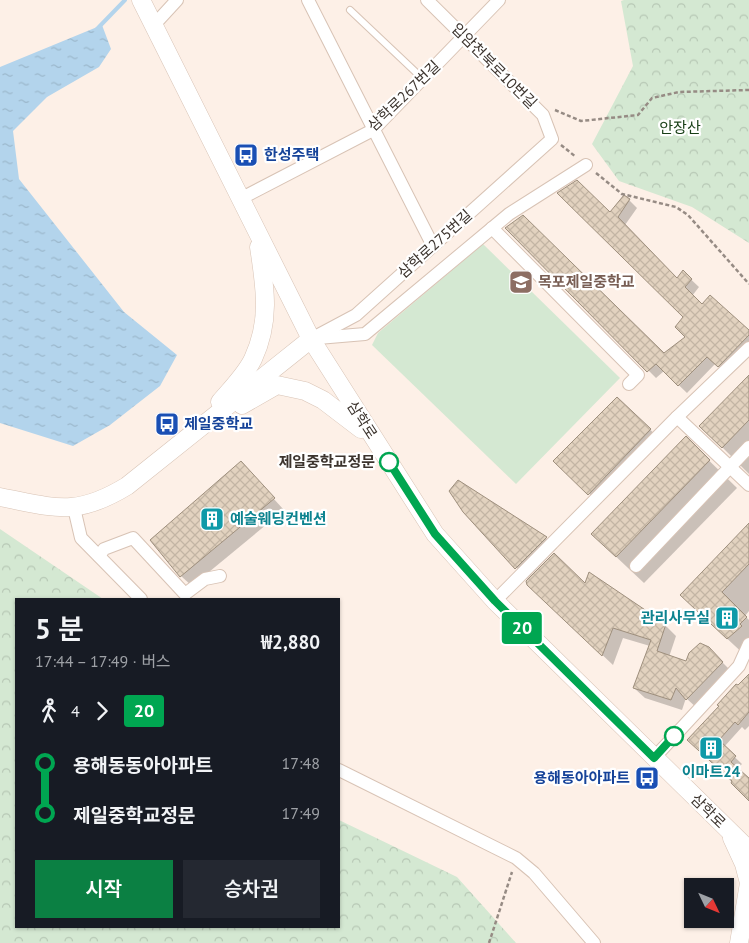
<!DOCTYPE html>
<html lang="ko">
<head>
<meta charset="utf-8">
<style>
  :root { --surface:#171b24; --page:#242831; --text:#f1f3f6; --muted:#9ea1a6; --accent:#0b8043 }
  body { margin:0; font-family:"PT Sans","Noto Sans KR",sans-serif; background:var(--page); color:var(--text); height:100vh; display:flex; flex-direction:column; font-size:19px; white-space:nowrap }
  * { box-sizing:border-box; margin:0 }
  p { font-size:16px; color:var(--muted) }
  .icon { flex:none; width:28px; height:28px; fill:none; stroke:currentColor; stroke-width:2; stroke-linecap:round; stroke-linejoin:round }
  .map { position:relative; flex:1; overflow:hidden }
  .sheet { position:absolute; left:15px; top:598px; width:325px; height:330px; display:flex; flex-direction:column; background:var(--surface); border-radius:0px; box-shadow:0 1px 4px #0004 }
  .sheet>* { flex:none }
  .badge { padding:0 10px; border-radius:4px; font-size:18px; line-height:32px }
  .needle { width:32px; rotate:133deg }
  .controls { position:absolute; left:684px; top:878px; display:grid; gap:10px }
  .controls a { display:grid; place-items:center; width:50px; height:50px; border-radius:0px; background:var(--surface); box-shadow:0 1px 4px #0004; font-size:25px }
  .map>.badge { position:absolute; translate:-50% -50%; box-shadow:0 0 0 2px #fff }
  .legs { display:flex; align-items:center; gap:8px; height:55px; padding:0 20px; font-size:16px }
  .legs p { margin-inline-start:auto }
  .summary { display:flex; align-items:center; justify-content:space-between; height:85px; padding:0 20px }
  h1 { font-size:28px; font-weight:600; line-height:38px }
  .button { display:flex; gap:10px; margin-top:auto; padding:10px 20px }
  .button a { flex:1; height:58px; border-radius:0px; background:var(--accent); color:#fff; font-size:20px; font-weight:600; line-height:58px; text-align:center }
  .button a+a { background:var(--page); color:var(--text) }
  ul { padding:0 20px; list-style:none }
  li { display:flex; align-items:center; gap:18px; height:50px; font-size:19px }
  li i { display:grid; place-items:center; width:8px; height:100%; margin:0 6px; background:currentColor }
  li i::after { content:''; width:12px; height:12px; margin:-6px; border:4px solid; border-radius:50%; background:var(--surface) }
  li p { margin-inline-start:auto }
  li:first-child i { background:linear-gradient(#0000 50%,currentColor 0) }
  li:last-child i { background:linear-gradient(currentColor 50%,#0000 0) }
  .map>svg:first-child { display:block }
</style>
</head>
<body>
<div class="map">
<svg width="749" height="943" viewBox="0 0 749 943">
  <defs>
    <pattern id="forest-crowns" width="20" height="18" patternUnits="userSpaceOnUse" patternTransform="scale(1.25)"><rect width="20" height="18" fill="#d4e8d2"/><path d="M2 6a3 3 0 1 1 6 0M12 15a3 3 0 1 1 6 0" fill="none" stroke="#b7c8b5"/></pattern>
    <pattern id="water-ripples" width="26" height="14" patternUnits="userSpaceOnUse" patternTransform="scale(1.25)"><rect width="26" height="14" fill="#b3d4ec"/><path d="M2 4q2-2 4 0t4 0M15 11q2-2 4 0t4 0" fill="none" stroke="#9bb7cb"/></pattern>
    <pattern id="building-cross-hatch" width="8" height="8" patternUnits="userSpaceOnUse" patternTransform="scale(1.25)"><rect width="8" height="8" fill="#e2d2bf"/><path d="M0 0l8 8M0 8l8-8" fill="none" stroke="#c3b5a4"/></pattern>
  </defs>
  <rect width="100%" height="100%" fill="#fdf0e7"/>
  <polygon fill="#d4e8d2" points="483,244 620,378 516,484 372,345 378,333"/>
  <g fill="url(#forest-crowns)">
    <polygon points="624,0 749,0 749,243 692,207 619,181 592,144 633,66 621,1"/>
    <polygon points="0,529 103,599 16,599 16,926 339,926 339,820 457,877 516,943 0,943"/>
  </g>
  <polygon fill="url(#water-ripples)" points="102,25 111,49 99,67 47,97 13,131 19,179 124,312 177,355 160,386 110,425 73,446 0,423 0,67"/>
  <g fill="#0003">
    <polygon points="629,200 637,208 625,225 677,280 683,272 699,287 692,296 702,306 749,332 749,351 726,374 715,364 687,393 664,371 656,378 507,228 664,355 686,337 685,317 610,214"/>
    <polygon points="749,377 749,474 701,426"/>
    <polygon points="617,398 661,440 600,504 566,472"/>
    <polygon points="686,438 737,488 644,583 592,534"/>
    <polygon points="251,474 284,510 192,586 181,576"/>
    <polygon points="458,482 546,538 557,548 527,579 464,512"/>
    <polygon points="749,525 749,611 745,616 749,620 749,659 705,618"/>
    <polygon points="585,585 665,625 676,636 669,657 687,663 708,648 733,673 698,709 686,698 682,710 645,698 634,688 650,646 623,638 613,665 539,595"/>
    <polygon points="749,676 749,726 745,730 742,727 724,747 742,764 737,769 749,780 749,799 695,746 738,687"/>
  </g>
  <g fill="none" stroke-linecap="round" stroke-linejoin="round">
    <polyline stroke="#b3d4ec" stroke-width="4" points="97,29 125,0"/>
  </g>
  <g fill="url(#building-cross-hatch)" stroke="#9e8f7d">
    <polygon points="577,180 610,212 624,195 630,199 618,217 677,278 683,270 692,279 685,287 702,304 710,295 749,330 749,335 718,367 707,357 678,386 656,364 647,372 505,228 523,215 664,353 685,337 675,327 683,317 557,193"/>
    <polygon points="749,375 749,420 722,448 699,426"/>
    <polygon points="617,397 651,429 588,495 553,461"/>
    <polygon points="686,436 710,460 616,557 591,534"/>
    <polygon points="241,461 275,498 180,577 150,540"/>
    <polygon points="458,480 547,537 515,569 463,512 449,491"/>
    <polygon points="749,523 749,564 722,592 747,617 740,624 742,626 727,639 680,595"/>
    <polygon points="554,553 585,583 589,572 666,624 657,651 686,661 689,653 700,643 709,647 723,662 686,700 676,688 671,700 633,688 651,640 613,628 602,656 527,585 526,581"/>
    <polygon points="749,674 749,712 738,725 735,722 719,740 736,756 731,762 749,778 749,801 731,783 732,781 687,740 719,706 717,705 736,684 738,685"/>
  </g>
  <g fill="none" stroke-linecap="round" stroke-linejoin="round">
    <g stroke="#d8c3b5" stroke-width="8">
      <polyline id="lane" points="350,10 423,79"/>
    </g>
    <g stroke="#d8c3b5" stroke-width="14">
      <g id="street">
        <polyline points="308,0 433,246"/>
        <polyline points="154,25 177,0"/>
        <polyline points="240,199 373,130 499,0"/>
        <polyline points="492,228 638,375 629,384"/>
        <polyline points="318,338 365,334 509,214 586,165"/>
        <polyline points="311,339 356,315 552,139 543,115 427,0"/>
        <polyline points="677,417 749,485"/>
        <polyline points="74,508 81,538 141,599"/>
        <polyline points="99,556 104,549 133,538 185,594 205,579 220,576"/>
        <polyline points="636,566 749,447"/>
        <polyline points="495,601 677,417 749,348"/>
        <polyline points="654,758 739,666 749,644"/>
        <polyline points="339,770 516,858 534,873 594,943"/>
      </g>
    </g>
    <g stroke="#d8c3b5" stroke-width="19">
      <g id="secondary">
        <polyline points="141,0 311,339 435,534 495,601 749,850"/>
        <path d="M220,402C231,389 246,374 253,359C271,321 265,287 259,247"/>
        <polyline points="242,405 277,385 305,391 323,400 361,429"/>
        <path d="M0,497C56,508 76,517 127,486L311,339"/>
        <polyline points="732,838 744,864 749,883 739,943"/>
      </g>
    </g>
    <g stroke="#968b84" stroke-width="2.5" stroke-dasharray="4 2.5" stroke-linecap="butt">
      <polyline points="555,110 581,121 638,115 652,98 679,92 749,90"/>
      <polyline points="561,145 576,157"/>
      <polyline points="596,173 622,194 676,207 688,215 749,284"/>
      <polyline points="489,943 512,872"/>
    </g>
    <use href="#lane" stroke="#fff" stroke-width="6"/>
    <use href="#street" stroke="#fff" stroke-width="12"/>
    <use href="#secondary" stroke="#fff" stroke-width="18"/>
  </g>
  <g fill="none" stroke-linecap="round" stroke-linejoin="round">
    <g stroke="#fff" stroke-width="11">
      <polyline id="line-1" points="389,462 435,534 495,601 654,758 674,736"/>
    </g>
    <use href="#line-1" stroke="#00a651" stroke-width="8"/>
  </g>
  <defs>
    <g id="bus-square" transform="scale(1.25)"><rect x="-9" y="-9" width="18" height="18" rx="4" fill="#1a4fb4" stroke="#fff"/><path d="M-5-6H5V4H4V6H2V4H-2V6H-4V4H-5ZM-3.5-4V0h7V-4ZM-3.5 1.2v1.5H-2V1.2ZM2 1.2v1.5H3.5V1.2Z" fill="#fff"/></g>
    <g id="school-square" transform="scale(1.25)"><rect x="-9" y="-9" width="18" height="18" rx="4" fill="#8d6e63" stroke="#fff"/><path d="M0-5L7-2L0 1L-7-2ZM-4 1L0 2.5L4 1V4Q0 6-4 4Z" fill="#fff"/></g>
    <g id="building-square" transform="scale(1.25)"><rect x="-9" y="-9" width="18" height="18" rx="4" fill="#0f9aa8" stroke="#fff"/><path d="M-4-6H4V6H1V3H-1V6H-4ZM-2.5-4.3h1.7v1.8h-1.7ZM.8-4.3h1.7v1.8H.8ZM-2.5-1h1.7V.8h-1.7ZM.8-1h1.7V.8H.8Z" fill="#fff"/></g>
  </defs>
  <g fill-rule="evenodd">
    <use href="#bus-square" x="246" y="155"/>
    <use href="#school-square" x="521" y="282"/>
    <use href="#bus-square" x="167" y="424"/>
    <use href="#building-square" x="212" y="519"/>
    <use href="#building-square" x="727" y="618"/>
    <use href="#building-square" x="711" y="748"/>
    <use href="#bus-square" x="647" y="778"/>
  </g>
  <g fill="#fff" stroke="#00a651" stroke-width="2.5">
    <circle cx="389" cy="462" r="9"/>
    <circle cx="674" cy="736" r="9"/>
  </g>
  <g text-anchor="middle" stroke-width="4.5" stroke-linejoin="round" paint-order="stroke">
    <g font-size="15" fill="#3c342e" stroke="#fff">
      <text transform="translate(494 66) rotate(45)" y="5">입암천북로10번길</text>
      <text transform="translate(404 96) rotate(-44)" y="5">삼학로267번길</text>
      <text transform="translate(435 244) rotate(-42)" y="5">삼학로275번길</text>
      <text transform="translate(362 420) rotate(57)" y="5">삼학로</text>
      <text transform="translate(708 811) rotate(44)" y="5">삼학로</text>
    </g>
    <g font-size="15" fill="#173e16" stroke="#fff">
      <text x="680" y="133">안장산</text>
    </g>
    <g font-size="15" font-weight="bold" fill="#164399" stroke="#fff" text-anchor="start">
      <text x="264" y="160">한성주택</text>
      <text x="184" y="429">제일중학교</text>
      <text x="630" y="783" text-anchor="end">용해동아아파트</text>
    </g>
    <g font-size="15" font-weight="bold" fill="#785e54" stroke="#fff" text-anchor="start">
      <text x="538" y="287">목포제일중학교</text>
    </g>
    <g font-size="15" font-weight="bold" fill="#3c342e" stroke="#fff" text-anchor="end">
      <text x="375" y="467">제일중학교정문</text>
    </g>
    <g font-size="15" font-weight="bold" fill="#0d838f" stroke="#fff" text-anchor="start">
      <text x="230" y="524">예술웨딩컨벤션</text>
      <text x="710" y="623" text-anchor="end">관리사무실</text>
      <text x="711" y="777" text-anchor="middle">이마트24</text>
    </g>
  </g>
</svg>
<div class="controls">
<a><svg class="needle" viewBox="-14 -14 28 28"><path d="M0-13l5 13h-10z" fill="#e53935"/><path d="M0 13l5-13h-10z" fill="#9ea1a6"/></svg></a>
</div>
<b class="badge" style="left:522px;top:628px;background:#00a651;color:#fff">20</b>
<section class="sheet">
<div class="summary"><div><h1>5 분</h1><p>17:44 – 17:49 · 버스</p></div><b>₩2,880</b></div>
<div class="legs"><svg class="icon" aria-label="walk" viewBox="0 0 24 24"><circle cx="13" cy="4" r="2"/><path d="M13 8l-2 6 4 7M11 14l-3 7M7 12l3-4h3l4 4"/></svg>4<svg class="icon" aria-label="forward" viewBox="0 0 24 24"><path d="M9 5l7 7-7 7"/></svg><b class="badge" style="background:#00a651;color:#fff">20</b></div>
<ul>
<li><i style="color:#00a651"></i><b>용해동동아아파트</b><p>17:48</p></li>
<li><i style="color:#00a651"></i><b>제일중학교정문</b><p>17:49</p></li>
</ul>
<div class="button"><a>시작</a><a>승차권</a></div>
</section>
</div>
</body>
</html>
